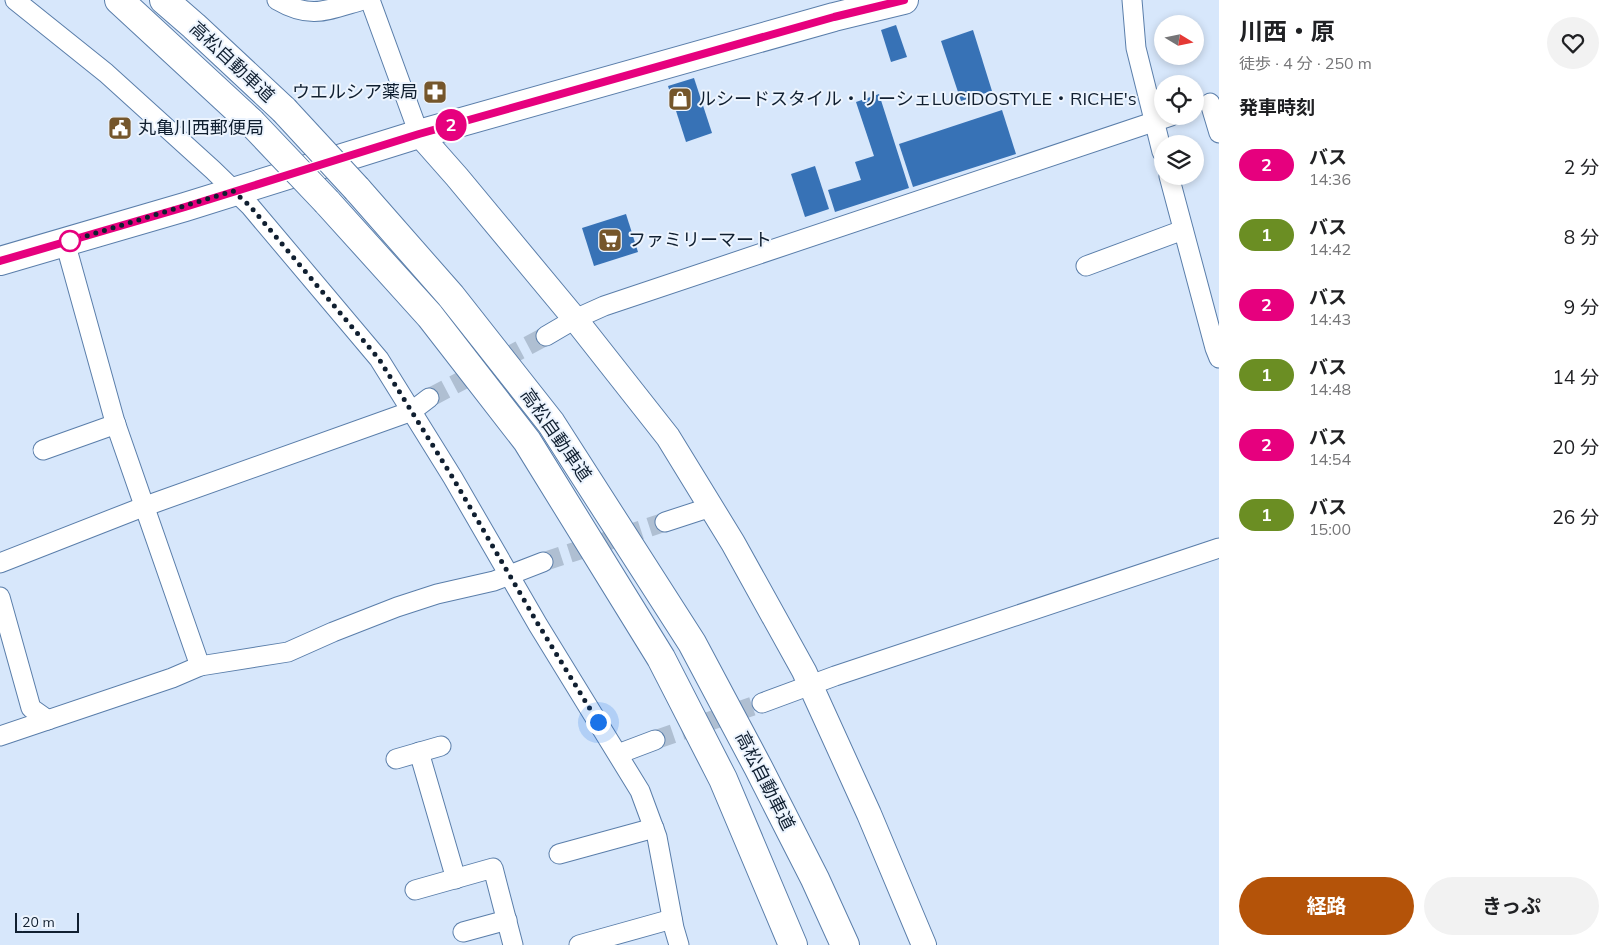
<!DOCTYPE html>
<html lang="ja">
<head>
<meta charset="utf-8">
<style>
  :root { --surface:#fff; --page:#f2f2f2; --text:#202124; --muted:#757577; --accent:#b45309 }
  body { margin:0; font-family:Mulish,"Noto Sans JP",sans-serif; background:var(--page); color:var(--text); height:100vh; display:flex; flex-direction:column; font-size:19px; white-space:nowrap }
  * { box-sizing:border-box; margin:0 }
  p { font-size:16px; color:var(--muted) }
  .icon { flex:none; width:28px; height:28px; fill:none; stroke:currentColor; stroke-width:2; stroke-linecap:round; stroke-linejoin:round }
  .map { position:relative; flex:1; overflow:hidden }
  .panel { display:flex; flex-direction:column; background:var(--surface); width:400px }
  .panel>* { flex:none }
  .badge { padding:0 10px; border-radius:16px; font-size:18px; line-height:32px }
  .needle { width:32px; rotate:100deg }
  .tools { position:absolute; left:1154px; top:15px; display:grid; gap:10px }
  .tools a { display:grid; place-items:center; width:50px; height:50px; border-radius:50%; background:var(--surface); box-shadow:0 2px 8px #0003; font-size:25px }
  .scale { position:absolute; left:15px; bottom:12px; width:64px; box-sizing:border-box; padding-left:5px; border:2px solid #101f30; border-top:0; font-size:14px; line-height:18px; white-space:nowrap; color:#101f30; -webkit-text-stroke:4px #ecf4fe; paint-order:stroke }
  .you { position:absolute; width:25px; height:25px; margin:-12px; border:4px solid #fff; border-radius:50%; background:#1a73e8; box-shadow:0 0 0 8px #1a73e833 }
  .map>.badge { position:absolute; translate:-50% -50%; box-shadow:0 0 0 2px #fff }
  h2 { padding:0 20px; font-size:19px; line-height:45px }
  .round { display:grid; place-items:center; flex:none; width:52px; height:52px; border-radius:26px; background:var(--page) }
  .summary { display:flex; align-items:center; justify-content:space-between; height:85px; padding:0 20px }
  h1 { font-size:24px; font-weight:700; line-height:38px }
  .primary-button { display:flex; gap:10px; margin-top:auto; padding:10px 20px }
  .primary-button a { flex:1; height:58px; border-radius:30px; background:var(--accent); color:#fff; font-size:20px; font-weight:700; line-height:58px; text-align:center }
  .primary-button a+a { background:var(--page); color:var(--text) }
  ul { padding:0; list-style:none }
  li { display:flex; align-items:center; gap:15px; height:70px; padding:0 20px }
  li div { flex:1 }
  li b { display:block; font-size:19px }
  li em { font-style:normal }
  li .badge { min-width:55px; font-weight:700; text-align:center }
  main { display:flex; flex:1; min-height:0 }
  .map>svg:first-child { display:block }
</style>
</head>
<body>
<main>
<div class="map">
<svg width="1219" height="945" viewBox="0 0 1219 945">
  <rect width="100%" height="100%" fill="#d7e7fb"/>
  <g fill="#3772b6">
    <polygon points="896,25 907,57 891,62 881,30"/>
    <polygon points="973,30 992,91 961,101 941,41"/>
    <polygon points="694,78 712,133 686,142 668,86"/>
    <polygon points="879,94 909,188 835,212 828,190 861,180 855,162 874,156 856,102"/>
    <polygon points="1002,110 1016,154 913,187 899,144"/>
    <polygon points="815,166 829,209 805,217 791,174"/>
    <polygon points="626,214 638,252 594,266 582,228"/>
  </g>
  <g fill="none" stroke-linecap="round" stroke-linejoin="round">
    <g stroke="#afbfd2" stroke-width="19" stroke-dasharray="19 9" stroke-linecap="butt">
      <polyline points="429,398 546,336"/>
      <polyline points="543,562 665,522"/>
      <polyline points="655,740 762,703"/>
    </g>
    <g stroke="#5a7eaa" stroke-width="21">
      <g id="minor">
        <polyline points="15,0 106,73 213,170 250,206 379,359 453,478 538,625 640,791 657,837 674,928 679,945"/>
        <path d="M277,0C311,20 328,10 363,0"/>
        <polyline points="370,0 419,134"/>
        <polyline points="1132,0 1136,48 1162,152"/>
        <polyline points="1210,103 1219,133"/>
        <polyline points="1169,176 1215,348 1219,358"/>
        <polyline points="1086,266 1183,230"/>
        <polyline points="546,336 575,319 604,306 1171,116"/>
        <polyline points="43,450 116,424"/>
        <polyline points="665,522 711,507"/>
        <polyline points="0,563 143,507 412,411 429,398"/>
        <polyline points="0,597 31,708 48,720"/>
        <polyline points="200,666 288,652 333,632 397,607 437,594 494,581 543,562"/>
        <polyline points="762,703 835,676 1219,548"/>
        <polyline points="0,736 172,678 200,666 115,422 65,242"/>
        <polyline points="419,752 456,879"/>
        <polyline points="618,754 655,740"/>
        <polyline points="396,759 441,746"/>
        <polyline points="559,854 654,828"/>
        <polyline points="415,890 493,868 513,945"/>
        <polyline points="463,932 507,920"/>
        <polyline points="579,945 672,919"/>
      </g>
    </g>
    <g stroke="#5a7eaa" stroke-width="26">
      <polyline id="tertiary" points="419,134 457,177 575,319 668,437 733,543 804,671 869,814 924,945"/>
    </g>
    <g stroke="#5a7eaa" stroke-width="30">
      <polyline id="primary" points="0,261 185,207 419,134 834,17 904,0"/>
    </g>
    <g stroke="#5a7eaa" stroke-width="30">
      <g id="motorway">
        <polyline points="119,0 251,122"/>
        <polyline points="164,0 194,26 284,110"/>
        <polyline points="357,189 451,296 551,423 692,643 758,767 815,879 845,945"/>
        <polyline points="327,202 430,316 527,441 661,658 723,779 793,945"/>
      </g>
    </g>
    <use href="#minor" stroke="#fff" stroke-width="19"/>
    <use href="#tertiary" stroke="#fff" stroke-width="24"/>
    <use href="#primary" stroke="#fff" stroke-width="28"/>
    <use href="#motorway" stroke="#fff" stroke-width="28"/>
    <g stroke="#5a7eaa" stroke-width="30" stroke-linecap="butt">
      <g id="motorway-bridge">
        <polyline points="284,110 357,189"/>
        <polyline points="251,122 327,202"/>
      </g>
    </g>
    <use href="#motorway-bridge" stroke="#fff" stroke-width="28"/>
  </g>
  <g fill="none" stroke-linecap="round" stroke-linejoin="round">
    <g stroke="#fff" stroke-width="11">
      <polyline id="line" points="0,261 185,207 419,134 834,17 904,0"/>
    </g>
    <use href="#line" stroke="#e6007e" stroke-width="8"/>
    <polyline stroke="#101f30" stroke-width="5" stroke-dasharray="0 9" points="70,241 233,191 250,206 379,359 453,478 538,624 598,722"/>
  </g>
  <defs>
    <g id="pharmacy-square" transform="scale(1.25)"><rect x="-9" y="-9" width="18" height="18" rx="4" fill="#75562b" stroke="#ecf4fe"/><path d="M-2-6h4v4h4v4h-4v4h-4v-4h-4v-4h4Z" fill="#fff"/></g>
    <g id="shop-square" transform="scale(1.25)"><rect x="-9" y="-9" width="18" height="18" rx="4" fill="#75562b" stroke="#ecf4fe"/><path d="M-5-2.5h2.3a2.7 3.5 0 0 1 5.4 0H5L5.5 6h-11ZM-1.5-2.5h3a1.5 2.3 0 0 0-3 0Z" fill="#fff"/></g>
    <g id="civic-square" transform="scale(1.25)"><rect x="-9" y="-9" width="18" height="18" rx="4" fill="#75562b" stroke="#ecf4fe"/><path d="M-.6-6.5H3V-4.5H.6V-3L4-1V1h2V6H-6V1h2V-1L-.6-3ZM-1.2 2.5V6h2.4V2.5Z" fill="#fff"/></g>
    <g id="supermarket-square" transform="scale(1.25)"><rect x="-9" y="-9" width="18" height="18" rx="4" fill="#75562b" stroke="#ecf4fe"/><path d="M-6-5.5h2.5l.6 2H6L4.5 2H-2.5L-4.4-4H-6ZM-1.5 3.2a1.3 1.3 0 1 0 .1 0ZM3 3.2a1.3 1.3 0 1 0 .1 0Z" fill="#fff"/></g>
  </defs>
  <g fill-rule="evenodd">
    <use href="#pharmacy-square" x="435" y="92"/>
    <use href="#shop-square" x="680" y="99"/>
    <use href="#civic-square" x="120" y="128"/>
    <use href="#supermarket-square" x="610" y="240"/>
  </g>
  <circle fill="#fff" stroke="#e6007e" stroke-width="2.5" cx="70" cy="241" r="10"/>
  <g text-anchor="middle" stroke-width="4" stroke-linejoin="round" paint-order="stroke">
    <g font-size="18" fill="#101f30" stroke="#ecf4fe">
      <text transform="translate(232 62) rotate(43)" y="6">高松自動車道</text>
      <text transform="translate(556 435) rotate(55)" y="6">高松自動車道</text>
      <text transform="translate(765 781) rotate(63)" y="6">高松自動車道</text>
    </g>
    <g font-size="18" fill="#101f30" stroke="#ecf4fe" text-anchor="start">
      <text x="418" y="98" text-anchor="end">ウエルシア薬局</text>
      <text x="698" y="105">ルシードスタイル・リーシェLUCIDOSTYLE・RICHE's</text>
      <text x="138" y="134">丸亀川西郵便局</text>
      <text x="628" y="246">ファミリーマート</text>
    </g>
  </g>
</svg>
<div class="tools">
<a><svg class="needle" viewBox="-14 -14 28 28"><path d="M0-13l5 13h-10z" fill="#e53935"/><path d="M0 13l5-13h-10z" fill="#757577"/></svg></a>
<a><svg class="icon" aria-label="locate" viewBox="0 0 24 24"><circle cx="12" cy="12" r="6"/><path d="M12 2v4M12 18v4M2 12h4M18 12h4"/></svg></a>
<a><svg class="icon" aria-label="layers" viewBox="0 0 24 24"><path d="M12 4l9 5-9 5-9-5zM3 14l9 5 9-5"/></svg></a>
</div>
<div class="scale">20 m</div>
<div class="you" style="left:598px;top:722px"></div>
<b class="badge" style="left:451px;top:125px;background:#e6007e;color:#fff">2</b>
</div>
<section class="panel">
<div class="summary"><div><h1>川西・原</h1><p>徒歩 · 4 分 · 250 m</p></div><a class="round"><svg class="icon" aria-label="heart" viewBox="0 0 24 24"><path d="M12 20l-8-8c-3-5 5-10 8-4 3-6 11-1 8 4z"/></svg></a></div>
<h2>発車時刻</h2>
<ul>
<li><span class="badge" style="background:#e6007e;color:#fff">2</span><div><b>バス</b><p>14:36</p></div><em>2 分</em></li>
<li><span class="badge" style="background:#6b8e23;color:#fff">1</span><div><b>バス</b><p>14:42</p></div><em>8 分</em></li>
<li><span class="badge" style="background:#e6007e;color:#fff">2</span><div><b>バス</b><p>14:43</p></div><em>9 分</em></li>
<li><span class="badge" style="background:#6b8e23;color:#fff">1</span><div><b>バス</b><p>14:48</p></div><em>14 分</em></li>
<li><span class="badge" style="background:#e6007e;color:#fff">2</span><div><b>バス</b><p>14:54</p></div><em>20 分</em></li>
<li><span class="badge" style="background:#6b8e23;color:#fff">1</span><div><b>バス</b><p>15:00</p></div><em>26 分</em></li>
</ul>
<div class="primary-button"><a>経路</a><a>きっぷ</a></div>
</section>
</main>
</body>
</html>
